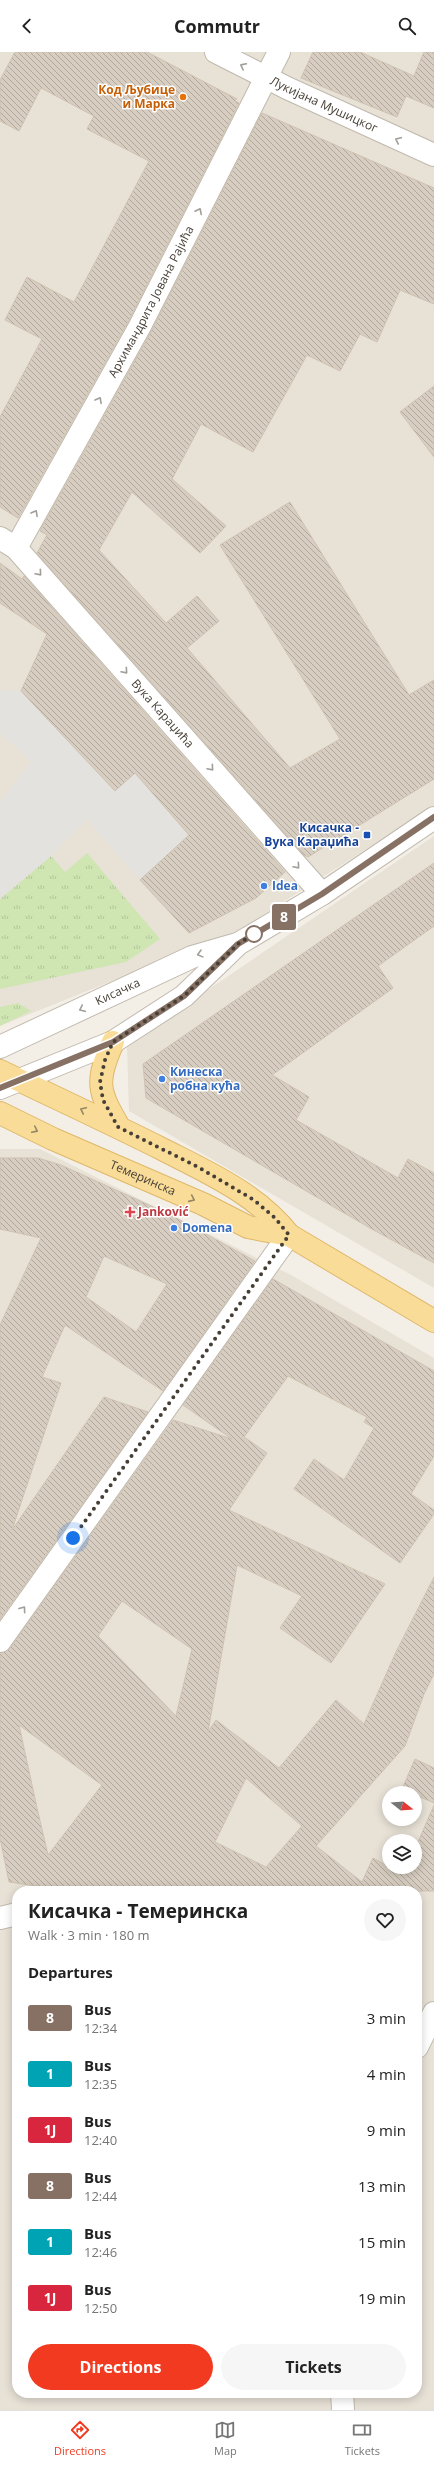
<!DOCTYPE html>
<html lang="en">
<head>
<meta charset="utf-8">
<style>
  :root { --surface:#fff; --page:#f6f6f6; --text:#222; --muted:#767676; --line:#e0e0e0; --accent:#f13a20 }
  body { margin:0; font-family:"Open Sans",sans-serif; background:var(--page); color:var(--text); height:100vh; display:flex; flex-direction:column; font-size:15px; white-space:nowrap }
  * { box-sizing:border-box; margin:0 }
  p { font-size:13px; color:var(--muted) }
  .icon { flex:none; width:22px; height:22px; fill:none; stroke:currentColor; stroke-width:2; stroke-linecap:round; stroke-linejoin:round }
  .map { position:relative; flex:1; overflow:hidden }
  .panel { position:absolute; left:12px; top:1834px; width:410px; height:512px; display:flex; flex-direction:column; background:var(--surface); border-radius:16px; box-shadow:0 2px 10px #0003 }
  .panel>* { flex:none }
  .badge { padding:0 8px; border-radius:3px; font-size:14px; line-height:26px }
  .needle { width:26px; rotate:107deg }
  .buttons { position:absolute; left:382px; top:1734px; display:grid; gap:8px }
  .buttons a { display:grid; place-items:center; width:40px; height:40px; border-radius:50%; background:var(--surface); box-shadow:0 2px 10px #0003; font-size:20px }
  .you { position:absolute; width:20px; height:20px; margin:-10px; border:3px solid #fff; border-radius:50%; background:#1a73e8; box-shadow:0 0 0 6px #1a73e833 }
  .map>.badge { position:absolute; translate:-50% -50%; box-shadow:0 0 0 2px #fff }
  h2 { padding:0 16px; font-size:15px; line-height:36px }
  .round { display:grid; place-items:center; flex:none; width:42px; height:42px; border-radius:21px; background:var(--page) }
  .overview { display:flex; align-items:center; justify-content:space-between; height:68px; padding:0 16px }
  h1 { font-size:19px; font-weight:700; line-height:30px }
  .action { display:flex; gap:8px; margin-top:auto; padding:8px 16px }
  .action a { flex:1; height:46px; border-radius:24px; background:var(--accent); color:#fff; font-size:16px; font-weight:700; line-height:46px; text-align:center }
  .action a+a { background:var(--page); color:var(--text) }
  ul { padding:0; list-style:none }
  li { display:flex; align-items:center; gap:12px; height:56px; padding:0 16px }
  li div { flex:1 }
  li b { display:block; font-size:15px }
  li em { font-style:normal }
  li .badge { min-width:44px; font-weight:700; text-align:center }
  header { display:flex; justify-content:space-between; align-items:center; height:52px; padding:0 16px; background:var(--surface); font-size:18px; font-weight:700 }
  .tabs { display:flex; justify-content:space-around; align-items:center; height:56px; border-top:1px solid var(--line); background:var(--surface); font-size:11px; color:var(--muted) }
  .tabs a { display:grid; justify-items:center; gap:2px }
  .tabs .selected { color:var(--accent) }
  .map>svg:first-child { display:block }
</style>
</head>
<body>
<header><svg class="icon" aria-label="back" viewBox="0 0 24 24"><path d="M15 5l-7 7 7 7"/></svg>Commutr<svg class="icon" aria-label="search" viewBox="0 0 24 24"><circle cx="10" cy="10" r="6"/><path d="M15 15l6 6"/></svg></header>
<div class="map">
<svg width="434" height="2358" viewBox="0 0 434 2358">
  <defs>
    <pattern id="grass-tufts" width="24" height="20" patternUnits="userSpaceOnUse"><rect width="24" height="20" fill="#cfe6b2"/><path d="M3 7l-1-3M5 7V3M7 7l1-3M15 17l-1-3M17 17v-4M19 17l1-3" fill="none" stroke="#b3c69a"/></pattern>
    <pattern id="building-back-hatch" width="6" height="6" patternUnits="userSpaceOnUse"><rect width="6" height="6" fill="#d7cdc0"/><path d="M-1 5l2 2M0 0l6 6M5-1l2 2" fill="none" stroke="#b0a89d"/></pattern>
  </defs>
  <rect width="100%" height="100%" fill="#f3efe7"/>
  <g fill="#e7e1d6" fill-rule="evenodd">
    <polygon points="0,0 434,0 434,754 239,878 0,974"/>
    <polygon points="434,784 434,1236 129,1059 127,993"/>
    <path d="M0,1097H40L291,1223L434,1306V2358H0ZM389,1741H415V1767H389ZM389,1789H415V1815H389ZM17,1839H417V2341H17Z"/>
  </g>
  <g fill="url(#grass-tufts)">
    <polygon points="87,801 160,887 126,910 0,937 0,847 51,804 65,820"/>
    <polygon points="18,951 31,959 0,974 0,955"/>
  </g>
  <polygon fill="#e4e2df" points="0,639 21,639 115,739 135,721 201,797 163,807 140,828 87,767 51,804 0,847 0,751 31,709 0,681"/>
  <g fill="url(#building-back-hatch)" stroke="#cfc2b1" fill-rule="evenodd">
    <polygon points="15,0 147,0 237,47 235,49 239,51 129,268 18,466 0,455 0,365 42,287 5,268 27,225 74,250 149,109 87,77 94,64 41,36 19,79 0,69 0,28"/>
    <polygon points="313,0 360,0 414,24 424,0 434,0 434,56 406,44 397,65 301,26"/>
    <polygon points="262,61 434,136 434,252 400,238 377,290 360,282 340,319 307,303 253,400 201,372 172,427 226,474 200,501 132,440 99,498 166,571 197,544 219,569 187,596 290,716 340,687 220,493 290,450 409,643 434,628 434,727 308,805 304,803 37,501 47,483 40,479 151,280"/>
    <polygon points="434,334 434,405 400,360"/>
    <polygon points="0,511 22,527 24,524 285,820 256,846 189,881 140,828 189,783 135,721 115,739 21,639 47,582 0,551"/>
    <polygon points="434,811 434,874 378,914 393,936 272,1023 309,1045 296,1068 398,1126 408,1107 434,1121 434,1211 370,1176 146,1046 143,1012"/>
    <path d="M0,1106H38L61,1113L171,1163L255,1209L163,1339L65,1273L42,1325L61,1331L12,1478L104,1345L148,1360L0,1567V1273L41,1186L0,1177ZM104,1204L167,1232L136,1280L86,1245Z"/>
    <path d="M273,1227L434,1319V1404L411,1442L434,1458V1462L400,1511L294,1437L314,1407L344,1428L374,1376L364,1370L367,1365L288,1324L244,1385L267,1401L229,1458L385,1532L331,1611L280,1576L302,1544L237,1513L208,1680L216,1668L279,1716L336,1648L364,1672L396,1600L434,1525V1622L424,1642L405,1694L316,1794L362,1830L373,1806L389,1815L405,1820L407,1815H415V1797L434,1753V1839H72L9,1830L0,1786V1601L10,1596L173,1368L232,1387L183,1353ZM122,1549L192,1597L176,1664L98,1584ZM19,1673L102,1733L48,1803L37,1756ZM246,1726L302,1774L266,1815L215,1790Z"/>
    <polygon points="415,1707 434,1716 434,1751 402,1737"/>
  </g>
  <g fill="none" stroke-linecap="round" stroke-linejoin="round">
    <g stroke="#c1b9ad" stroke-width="24">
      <g id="minor">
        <path id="s1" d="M216,0L287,36L434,103"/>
        <path id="s2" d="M0,486L16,496L322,842"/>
        <path id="s3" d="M16,496L140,274L279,0"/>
        <path id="s4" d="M0,995L192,905L237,892"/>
        <polyline points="0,1036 113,990 184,944 238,892 322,842 434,766"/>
        <polyline points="0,1589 289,1183"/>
        <polyline points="0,1866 17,1862"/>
        <polyline points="417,1995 434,1961"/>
        <polyline points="342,2341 343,2357"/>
      </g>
    </g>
    <g stroke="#dfb869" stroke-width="24">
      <g id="major">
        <path d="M113,990C95,1030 98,1039 119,1075"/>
        <path d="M0,1019C54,1045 108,1070 162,1097C207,1120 257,1142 289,1183"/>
        <path id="s5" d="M0,1061L53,1087L203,1152L248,1175L289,1183L434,1269"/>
      </g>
    </g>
    <use href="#minor" stroke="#fff" stroke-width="22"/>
    <use href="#major" stroke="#fadc99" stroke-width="22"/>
  </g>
  <defs><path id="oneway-chevron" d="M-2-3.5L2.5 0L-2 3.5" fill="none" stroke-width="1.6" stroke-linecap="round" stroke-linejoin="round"/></defs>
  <g stroke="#a29f9a">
    <use href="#oneway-chevron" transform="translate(243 14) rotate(-153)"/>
    <use href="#oneway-chevron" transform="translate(398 88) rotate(-155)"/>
    <use href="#oneway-chevron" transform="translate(199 159) rotate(-63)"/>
    <use href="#oneway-chevron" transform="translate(99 348) rotate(-61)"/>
    <use href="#oneway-chevron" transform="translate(35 461) rotate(-61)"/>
    <use href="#oneway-chevron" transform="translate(39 521) rotate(49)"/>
    <use href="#oneway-chevron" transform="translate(125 619) rotate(49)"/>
    <use href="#oneway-chevron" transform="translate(211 716) rotate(49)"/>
    <use href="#oneway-chevron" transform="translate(297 814) rotate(49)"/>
    <use href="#oneway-chevron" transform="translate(200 902) rotate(165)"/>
    <use href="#oneway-chevron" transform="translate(82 957) rotate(155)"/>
    <use href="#oneway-chevron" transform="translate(23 1557) rotate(-54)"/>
  </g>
  <g stroke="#978663">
    <use href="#oneway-chevron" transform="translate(83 1058) rotate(-155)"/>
    <use href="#oneway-chevron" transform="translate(35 1078) rotate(26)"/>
    <use href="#oneway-chevron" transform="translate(192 1147) rotate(24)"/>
  </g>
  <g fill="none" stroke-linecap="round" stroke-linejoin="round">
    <g stroke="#fff" stroke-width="9">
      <polyline id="line" points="0,1036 113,990 184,944 238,892 322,842 434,765"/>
    </g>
    <use href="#line" stroke="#867164" stroke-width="6"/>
    <polyline stroke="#463f36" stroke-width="4" stroke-dasharray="0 7.2" points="73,1486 289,1183 275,1166 254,1148 198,1115 118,1075 103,1048 100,1030 105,1008 113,990 184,944 238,892 256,881 254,882"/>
  </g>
  <circle fill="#e8710a" stroke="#fff" stroke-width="1.5" cx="183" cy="45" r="4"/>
  <rect fill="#1a4fb4" stroke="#fff" stroke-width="1.5" x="363" y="779" width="8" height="8" rx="2"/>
  <g fill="#3f7fe0" stroke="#fff" stroke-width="1.5">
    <circle cx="264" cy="834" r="4"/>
    <circle cx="162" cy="1027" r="4"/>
    <circle cx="174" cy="1176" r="4"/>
  </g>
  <circle fill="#fff" stroke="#867164" stroke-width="2" cx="254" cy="882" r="8"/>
  <path fill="#e0444e" stroke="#fff" stroke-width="1.5" d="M128 1154h4v4h4v4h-4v4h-4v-4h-4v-4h4z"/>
  <g text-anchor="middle" stroke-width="3" stroke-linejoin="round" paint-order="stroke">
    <g font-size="12" font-weight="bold" fill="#c56008" stroke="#fff" text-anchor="end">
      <text x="175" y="42">Код Љубице<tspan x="175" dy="14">и Марка</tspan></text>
    </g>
    <g font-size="12" fill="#463f36" stroke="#fff">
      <text dy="4" stroke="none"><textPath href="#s1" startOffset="120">Лукијана Мушицког</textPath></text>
      <text dy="4" stroke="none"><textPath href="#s3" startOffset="281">Архимандрита Јована Рајића</textPath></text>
      <text dy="4" stroke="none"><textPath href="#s2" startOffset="240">Вука Караџића</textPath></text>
      <text dy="4" stroke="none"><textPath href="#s4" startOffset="130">Кисачка</textPath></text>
      <text dy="4" stroke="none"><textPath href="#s5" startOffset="157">Темеринска</textPath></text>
    </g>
    <g font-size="12" font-weight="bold" fill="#164399" stroke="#fff" text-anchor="end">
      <text x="359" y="780">Кисачка -<tspan x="359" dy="14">Вука Караџића</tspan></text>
    </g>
    <g font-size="12" font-weight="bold" fill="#366cbe" stroke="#fff" text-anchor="start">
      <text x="272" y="838">Idea</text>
      <text x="170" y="1024">Кинеска<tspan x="170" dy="14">робна кућа</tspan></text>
      <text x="182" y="1180">Domena</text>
    </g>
    <g font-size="12" font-weight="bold" fill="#be3a42" stroke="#fff" text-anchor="start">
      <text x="138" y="1164">Janković</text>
    </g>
  </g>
</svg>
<div class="buttons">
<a><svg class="needle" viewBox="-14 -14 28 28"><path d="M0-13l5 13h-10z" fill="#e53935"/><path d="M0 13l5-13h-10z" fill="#767676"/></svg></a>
<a><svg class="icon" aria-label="layers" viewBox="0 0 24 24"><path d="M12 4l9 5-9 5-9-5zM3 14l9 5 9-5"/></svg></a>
</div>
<div class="you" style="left:73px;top:1486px"></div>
<b class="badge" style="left:284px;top:865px;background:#867164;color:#fff">8</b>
<section class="panel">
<div class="overview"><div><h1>Кисачка - Темеринска</h1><p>Walk · 3 min · 180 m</p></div><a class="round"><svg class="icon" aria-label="heart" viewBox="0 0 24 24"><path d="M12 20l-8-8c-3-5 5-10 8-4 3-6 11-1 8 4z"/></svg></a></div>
<h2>Departures</h2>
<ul>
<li><span class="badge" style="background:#867164;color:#fff">8</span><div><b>Bus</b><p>12:34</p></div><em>3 min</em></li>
<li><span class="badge" style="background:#00a3b4;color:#fff">1</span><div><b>Bus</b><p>12:35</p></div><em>4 min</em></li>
<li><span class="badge" style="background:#d7263d;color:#fff">1J</span><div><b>Bus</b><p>12:40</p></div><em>9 min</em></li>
<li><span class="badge" style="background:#867164;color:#fff">8</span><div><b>Bus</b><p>12:44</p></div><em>13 min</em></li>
<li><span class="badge" style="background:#00a3b4;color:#fff">1</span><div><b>Bus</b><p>12:46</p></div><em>15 min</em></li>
<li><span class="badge" style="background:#d7263d;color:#fff">1J</span><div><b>Bus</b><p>12:50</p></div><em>19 min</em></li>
</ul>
<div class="action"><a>Directions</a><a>Tickets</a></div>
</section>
</div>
<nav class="tabs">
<a class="selected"><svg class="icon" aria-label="directions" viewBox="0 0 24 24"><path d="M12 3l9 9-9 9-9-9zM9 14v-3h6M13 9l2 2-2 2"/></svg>Directions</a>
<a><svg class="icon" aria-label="map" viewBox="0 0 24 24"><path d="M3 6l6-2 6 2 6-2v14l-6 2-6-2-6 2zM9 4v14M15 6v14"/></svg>Map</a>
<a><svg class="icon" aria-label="tickets" viewBox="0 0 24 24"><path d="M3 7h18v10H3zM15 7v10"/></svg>Tickets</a>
</nav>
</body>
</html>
